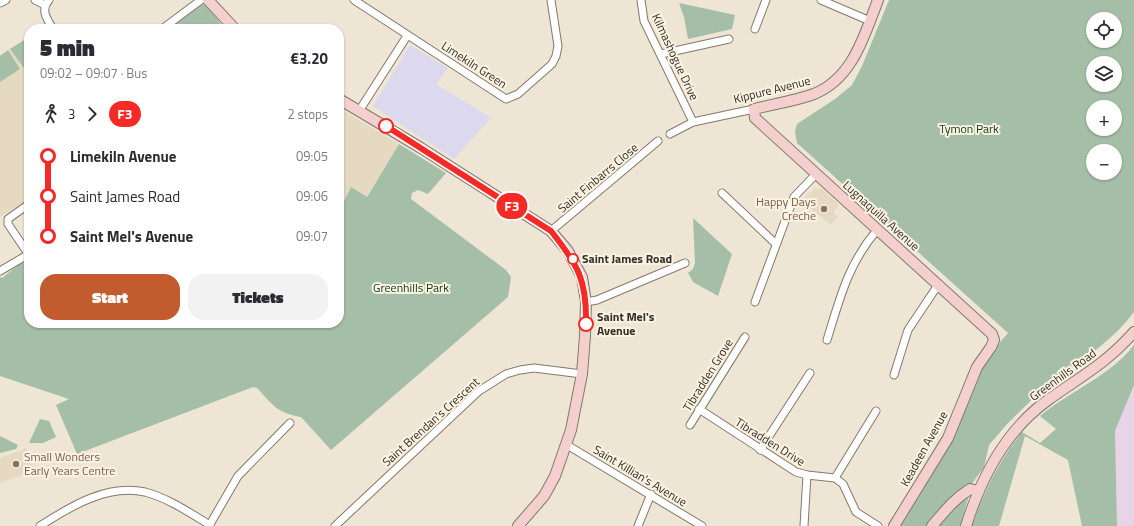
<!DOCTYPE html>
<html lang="en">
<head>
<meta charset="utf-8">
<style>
  :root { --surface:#fff; --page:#f2f2f3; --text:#2b2b33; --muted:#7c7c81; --accent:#c25c2e }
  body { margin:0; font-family:"Titillium Web",sans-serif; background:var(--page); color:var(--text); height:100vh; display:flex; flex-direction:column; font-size:15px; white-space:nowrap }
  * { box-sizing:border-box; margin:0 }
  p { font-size:13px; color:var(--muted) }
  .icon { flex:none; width:22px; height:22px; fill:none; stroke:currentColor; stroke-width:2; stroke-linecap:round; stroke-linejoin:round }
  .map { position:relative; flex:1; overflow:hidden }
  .drawer { position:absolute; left:24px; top:24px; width:320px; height:304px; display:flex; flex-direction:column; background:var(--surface); border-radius:16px; box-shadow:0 1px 3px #0004 }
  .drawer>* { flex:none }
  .badge { padding:0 8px; border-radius:13px; font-size:14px; line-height:26px }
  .fabs { position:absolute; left:1086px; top:12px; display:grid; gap:8px }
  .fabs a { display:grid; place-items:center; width:36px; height:36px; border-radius:50%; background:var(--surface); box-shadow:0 1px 3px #0004; font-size:20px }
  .map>.badge { position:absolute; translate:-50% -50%; box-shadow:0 0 0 2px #fff }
  .legs { display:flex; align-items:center; gap:6px; height:44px; padding:0 16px; font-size:13px }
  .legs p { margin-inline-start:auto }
  .overview { display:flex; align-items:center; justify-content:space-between; height:68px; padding:0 16px }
  h1 { font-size:22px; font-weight:800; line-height:30px }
  .button { display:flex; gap:8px; margin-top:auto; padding:8px 16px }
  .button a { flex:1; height:46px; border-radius:16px; background:var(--accent); color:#fff; font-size:16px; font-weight:800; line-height:46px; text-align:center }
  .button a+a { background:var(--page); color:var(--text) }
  ul { padding:0 16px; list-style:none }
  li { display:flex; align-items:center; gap:14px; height:40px; font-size:15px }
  li i { display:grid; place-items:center; width:6px; height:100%; margin:0 5px; background:currentColor }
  li i::after { content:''; width:10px; height:10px; margin:-5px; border:3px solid; border-radius:50%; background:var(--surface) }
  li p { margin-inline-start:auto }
  li:first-child i { background:linear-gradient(#0000 50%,currentColor 0) }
  li:last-child i { background:linear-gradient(currentColor 50%,#0000 0) }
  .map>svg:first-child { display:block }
</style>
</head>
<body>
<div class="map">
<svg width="1134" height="526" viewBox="0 0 1134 526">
  <rect width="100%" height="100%" fill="#eee5d4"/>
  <polygon fill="#dcd9ef" points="410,45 448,68 436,84 491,118 454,159 373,106"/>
  <polygon fill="#e7d5e7" points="1134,385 1134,526 1117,526 1115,431"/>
  <g fill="#e6d9c2">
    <polygon points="29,37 29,199 0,217 0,55"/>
    <polygon points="339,108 399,144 366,197 351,187 339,211"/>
    <polygon points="815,188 822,189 839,205 833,212 838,217 830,225 802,200"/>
    <polygon points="26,448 34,470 0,483 0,458"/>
  </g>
  <g fill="#a5bea7" fill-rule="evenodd">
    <path d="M889,0H1134V312C1115,338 1087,357 1061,375L1056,376L1008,423L989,445L984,467L973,482L960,526H898L982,363L1008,333L797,143L795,132L797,124L835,99L852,85L862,66ZM1093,19H1115V41H1093ZM1093,63H1115V85H1093ZM1093,107H1115V129H1093ZM1093,151H1115V173H1093Z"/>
    <polygon points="679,3 735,15 732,29 688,39 684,17"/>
    <polygon points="202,4 207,6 225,29 167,29"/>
    <polygon points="29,37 29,75 10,49"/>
    <polygon points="8,50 20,69 0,82 0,56"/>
    <path d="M399,144L446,173L428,194L418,190L412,193L411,199L506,270L511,277L508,297L331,450L301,417C277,413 273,405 257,388L253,387L77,454L56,405L69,399L0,376V277L2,278L21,263L27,264L29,267V323H339V211L351,187L367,197Z"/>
    <polygon points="693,218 732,254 718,296 693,282 688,273 693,269 695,263"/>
    <path d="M1134,345V385L1115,431L1117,526H1082L1068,460L1025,436L999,526H972C984,491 999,461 1022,432L1040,443L1056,429L1040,416C1070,391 1110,376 1134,345Z"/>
    <polygon points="40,419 49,421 56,437 43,443 29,443"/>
    <polygon points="0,436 18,445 16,449 0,453"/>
  </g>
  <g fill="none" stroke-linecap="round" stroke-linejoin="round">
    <g stroke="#827a6b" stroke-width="9">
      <g id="street">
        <polyline points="35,0 45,5"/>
        <path d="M49,0C40,10 47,19 53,29"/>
        <polyline points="354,0 506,99 518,94 552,64 556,56 558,46 551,0"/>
        <polyline points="641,0 644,21 693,122"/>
        <polyline points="821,0 870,21"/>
        <polyline points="0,3 6,0"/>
        <polyline points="162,29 201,0"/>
        <polyline points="755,29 766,0"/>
        <polyline points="661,54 729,39"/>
        <polyline points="359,111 407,36"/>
        <polyline points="670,134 693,122 754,109"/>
        <polyline points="722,193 776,244"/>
        <polyline points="29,204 8,219 8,224 29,255"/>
        <polyline points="551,231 658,141"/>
        <polyline points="0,271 29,254"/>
        <polyline points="586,302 597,300 685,263"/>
        <polyline points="755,302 794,197 816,174"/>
        <path d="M827,340C840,298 848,264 877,230"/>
        <polyline points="894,375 908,330 938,285"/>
        <polyline points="699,409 796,472 807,475 835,478"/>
        <polyline points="690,425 745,337"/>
        <polyline points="567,445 702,526"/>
        <polyline points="760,450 810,373"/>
        <polyline points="835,478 876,411"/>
        <polyline points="835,478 843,484 856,512 878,526"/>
        <path d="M40,526C71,506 107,484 145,492C168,498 190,513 210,525"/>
        <polyline points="209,526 238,476 290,423"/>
        <polyline points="335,526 479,391 506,374 520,370 534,368 582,374"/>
        <polyline points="638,526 651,494"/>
        <polyline points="804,526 807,475"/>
      </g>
    </g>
    <g stroke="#827a6b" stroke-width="12">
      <g id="secondary">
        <polyline points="208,0 235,29"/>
        <path d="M878,0C864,36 853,78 814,94C795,101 773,104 754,109L755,118L992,334L994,340L991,347L977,367L948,438L894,526"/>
        <polyline points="339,99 421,148 551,231 568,251 582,277 586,302 585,336 582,374 571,430 555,476 544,496 518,526"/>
        <path d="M932,526C944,512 954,499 970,489L978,491"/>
        <path d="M966,526C981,478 1006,430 1048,400C1080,377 1107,363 1134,332"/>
      </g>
    </g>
    <use href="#street" stroke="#fff" stroke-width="7"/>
    <use href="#secondary" stroke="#f3cfce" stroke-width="10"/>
  </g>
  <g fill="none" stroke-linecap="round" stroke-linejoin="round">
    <g stroke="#fff" stroke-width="9">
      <path id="line-1" d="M386,126L551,231C578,265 587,280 586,324"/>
    </g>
    <use href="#line-1" stroke="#f52a26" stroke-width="6"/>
  </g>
  <g fill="#fff" stroke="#f52a26" stroke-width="2">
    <circle cx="386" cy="126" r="7"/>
    <circle cx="573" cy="259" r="5"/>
    <circle cx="586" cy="324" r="7"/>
  </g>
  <g fill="#8d6e63" stroke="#fbf2e1" stroke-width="1.5">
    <circle cx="824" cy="209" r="4"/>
    <circle cx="16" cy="464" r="4"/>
  </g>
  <g text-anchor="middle" stroke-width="4" stroke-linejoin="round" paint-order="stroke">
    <g font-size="12" fill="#312e28" stroke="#fbf2e1">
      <text transform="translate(675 57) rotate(65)" y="4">Kilmashogue Drive</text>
      <text transform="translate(474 65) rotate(33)" y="4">Limekiln Green</text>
      <text transform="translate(772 90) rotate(-14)" y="4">Kippure Avenue</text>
      <text transform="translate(598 178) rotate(-40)" y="4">Saint Finbarrs Close</text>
      <text transform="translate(881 216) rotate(42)" y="4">Lugnaquilla Avenue</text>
      <text transform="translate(708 375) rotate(-58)" y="4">Tibradden Grove</text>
      <text transform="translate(1063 375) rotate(-36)" y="4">Greenhills Road</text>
      <text transform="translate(431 422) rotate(-42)" y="4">Saint Brendan's Crescent</text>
      <text transform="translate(770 442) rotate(32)" y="4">Tibradden Drive</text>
      <text transform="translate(924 449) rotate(-61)" y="4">Keadeen Avenue</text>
      <text transform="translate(640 476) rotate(31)" y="4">Saint Killian's Avenue</text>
    </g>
    <g font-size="12" fill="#093915" stroke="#fbf2e1">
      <text x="969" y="133">Tymon Park</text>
      <text x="411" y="292">Greenhills Park</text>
    </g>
    <g font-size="12" fill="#785e54" stroke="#fbf2e1" text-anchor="end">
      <text x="816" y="206">Happy Days<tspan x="816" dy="14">Creche</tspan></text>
      <text x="24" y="461" text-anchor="start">Small Wonders<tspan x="24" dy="14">Early Years Centre</tspan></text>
    </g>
    <g font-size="12" font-weight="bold" fill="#312e28" stroke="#fbf2e1" text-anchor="start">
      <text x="582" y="263">Saint James Road</text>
      <text x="597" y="321">Saint Mel's<tspan x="597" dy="14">Avenue</tspan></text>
    </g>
  </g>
</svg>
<div class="fabs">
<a><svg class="icon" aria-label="locate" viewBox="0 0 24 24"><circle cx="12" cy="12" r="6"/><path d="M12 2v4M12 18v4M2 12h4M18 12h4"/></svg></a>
<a><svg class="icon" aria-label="layers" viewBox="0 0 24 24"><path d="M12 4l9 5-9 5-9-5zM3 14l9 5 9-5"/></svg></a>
<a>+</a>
<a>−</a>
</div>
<b class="badge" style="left:512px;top:206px;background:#f52a26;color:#fff">F3</b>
<section class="drawer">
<div class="overview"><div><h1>5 min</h1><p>09:02 – 09:07 · Bus</p></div><b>€3.20</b></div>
<div class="legs"><svg class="icon" aria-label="walk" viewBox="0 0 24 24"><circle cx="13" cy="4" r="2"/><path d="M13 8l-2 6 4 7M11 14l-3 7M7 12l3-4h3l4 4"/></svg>3<svg class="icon" aria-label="forward" viewBox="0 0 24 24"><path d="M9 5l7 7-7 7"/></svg><b class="badge" style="background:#f52a26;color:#fff">F3</b><p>2 stops</p></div>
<ul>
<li><i style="color:#f52a26"></i><b>Limekiln Avenue</b><p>09:05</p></li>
<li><i style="color:#f52a26"></i><span>Saint James Road</span><p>09:06</p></li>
<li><i style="color:#f52a26"></i><b>Saint Mel's Avenue</b><p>09:07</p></li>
</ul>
<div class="button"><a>Start</a><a>Tickets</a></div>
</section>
</div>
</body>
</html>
